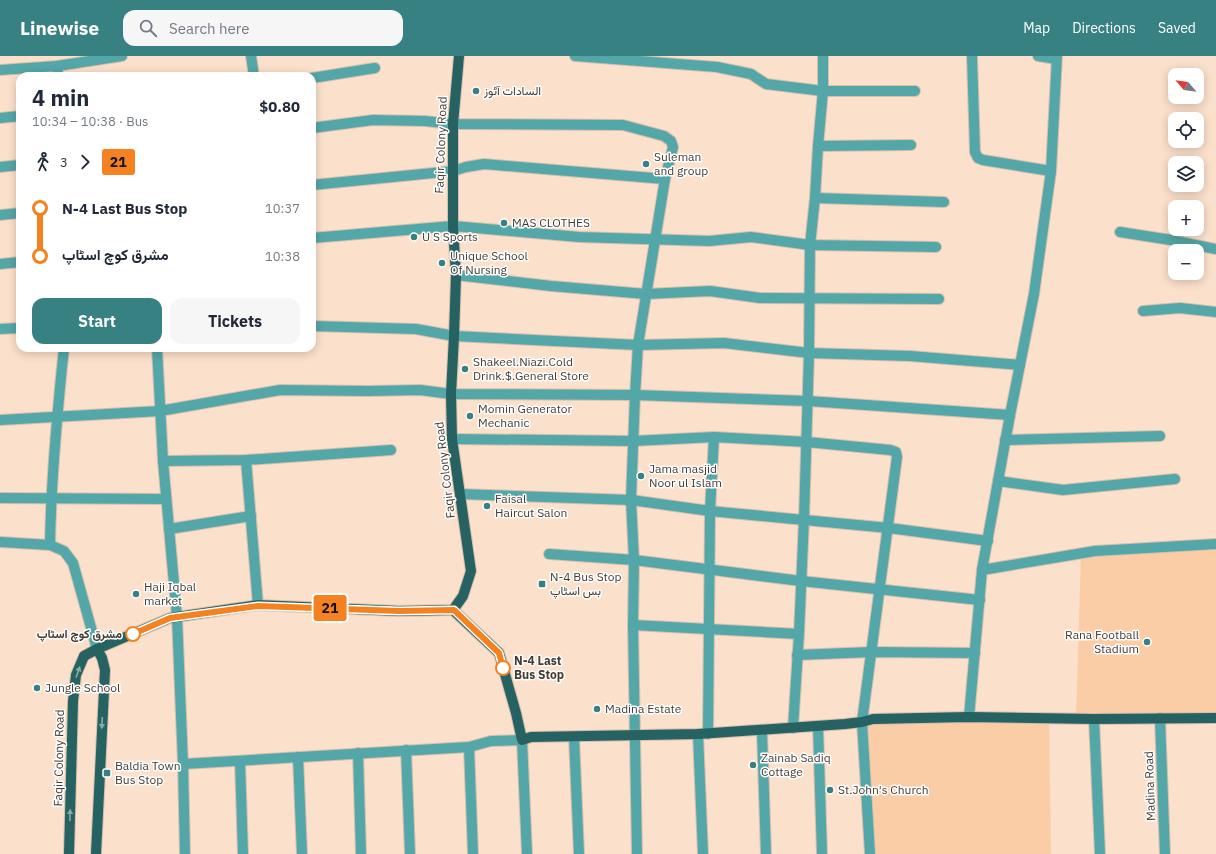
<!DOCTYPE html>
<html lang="en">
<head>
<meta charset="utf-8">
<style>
  :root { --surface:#fff; --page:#f6f6f7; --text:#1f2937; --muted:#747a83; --accent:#388182 }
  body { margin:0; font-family:"IBM Plex Sans",Vazirmatn,sans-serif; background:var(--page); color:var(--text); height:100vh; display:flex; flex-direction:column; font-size:15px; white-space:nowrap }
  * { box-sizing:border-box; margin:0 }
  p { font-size:13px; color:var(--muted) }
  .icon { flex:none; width:22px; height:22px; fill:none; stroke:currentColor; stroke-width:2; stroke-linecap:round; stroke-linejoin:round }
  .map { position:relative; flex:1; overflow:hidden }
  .panel { position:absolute; left:16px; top:16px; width:300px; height:280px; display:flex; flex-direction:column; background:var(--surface); border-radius:12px; box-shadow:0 2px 10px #0003 }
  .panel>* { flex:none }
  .badge { padding:0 8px; border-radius:3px; font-size:14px; line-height:26px }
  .needle { width:26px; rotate:298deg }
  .controls { position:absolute; left:1168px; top:12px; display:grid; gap:8px }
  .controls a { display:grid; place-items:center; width:36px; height:36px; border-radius:8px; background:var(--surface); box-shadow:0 2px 10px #0003; font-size:20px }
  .map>.badge { position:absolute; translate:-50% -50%; box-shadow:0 0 0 2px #fff }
  .legs { display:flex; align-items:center; gap:6px; height:44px; padding:0 16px; font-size:13px }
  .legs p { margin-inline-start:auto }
  .head { display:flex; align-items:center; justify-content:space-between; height:68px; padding:0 16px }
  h1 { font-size:22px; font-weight:700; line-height:30px }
  .action { display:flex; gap:8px; margin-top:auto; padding:8px 16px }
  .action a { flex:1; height:46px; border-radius:12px; background:var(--accent); color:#fff; font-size:16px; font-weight:700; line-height:46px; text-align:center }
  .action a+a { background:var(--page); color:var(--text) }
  ul { padding:0 16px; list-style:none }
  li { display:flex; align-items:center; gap:14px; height:48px; font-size:15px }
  li i { display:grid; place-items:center; width:6px; height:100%; margin:0 5px; background:currentColor }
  li i::after { content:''; width:10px; height:10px; margin:-5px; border:3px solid; border-radius:50%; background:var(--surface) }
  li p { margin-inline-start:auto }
  li:first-child i { background:linear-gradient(#0000 50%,currentColor 0) }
  li:last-child i { background:linear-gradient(currentColor 50%,#0000 0) }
  header { display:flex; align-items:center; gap:24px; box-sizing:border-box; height:56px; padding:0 20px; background:var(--accent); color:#fff }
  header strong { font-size:19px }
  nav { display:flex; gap:22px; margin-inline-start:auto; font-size:14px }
  .search { width:280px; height:36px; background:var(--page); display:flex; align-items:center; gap:10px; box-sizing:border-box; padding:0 14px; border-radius:12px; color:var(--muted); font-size:15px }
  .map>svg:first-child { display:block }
</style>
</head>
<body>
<header>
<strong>Linewise</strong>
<div class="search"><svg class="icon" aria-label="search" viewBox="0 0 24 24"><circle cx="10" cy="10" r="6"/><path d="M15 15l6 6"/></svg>Search here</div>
<nav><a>Map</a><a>Directions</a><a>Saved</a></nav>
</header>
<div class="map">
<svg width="1216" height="798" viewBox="0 0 1216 798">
  <rect width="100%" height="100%" fill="#fbe0cb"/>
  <g fill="#fbcda7">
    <polygon points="1216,488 1216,660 1076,663 1081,497"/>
    <polygon points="1049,664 1051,798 876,798 868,668"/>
  </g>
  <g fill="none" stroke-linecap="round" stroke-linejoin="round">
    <g stroke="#d7bfac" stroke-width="12">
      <g id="minor">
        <polyline points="251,0 254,20"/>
        <polyline points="575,0 717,11 751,18 766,28 823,35 915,35"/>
        <polyline points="972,0 975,96 978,102 983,104 1051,115"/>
        <polyline points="1038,0 1056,3"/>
        <polyline points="57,10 58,20"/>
        <polyline points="0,14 57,10 122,0"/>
        <polyline points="312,22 375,12"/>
        <polyline points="0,62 20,60"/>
        <polyline points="312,72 373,64 425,65 453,68 623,69 664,80 671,85 673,91 665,123 638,289 635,339 631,444 634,504 633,569 637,798"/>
        <polyline points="818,90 911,89"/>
        <polyline points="0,111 20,109"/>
        <polyline points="312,129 453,115 466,111 484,108 665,123"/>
        <polyline points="815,142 944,146"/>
        <polyline points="0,159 20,157"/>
        <polyline points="1120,176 1171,184 1216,193"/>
        <polyline points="312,182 453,170 579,181 709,185 751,181 810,189 936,191"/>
        <polyline points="0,208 20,206"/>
        <polyline points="456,219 551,230 646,238 710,235 760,242 939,243"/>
        <polyline points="1143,255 1180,252 1216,256"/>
        <polyline points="312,270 416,273 454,280 638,289 724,287 809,297 910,300 1020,309"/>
        <polyline points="0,273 20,272"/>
        <polyline points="157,292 163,405 177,561 183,708 185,798"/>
        <polyline points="0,364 160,355 280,334 368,335 420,334 451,338 635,339 808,345 1010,359"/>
        <polyline points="452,383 633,385 714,381 807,386 890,394 896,396 897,401 862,666 870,798"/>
        <polyline points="1005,384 1160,380"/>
        <polyline points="246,404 258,549"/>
        <polyline points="163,405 246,404 391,394"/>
        <polyline points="998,425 1063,434 1175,423"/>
        <polyline points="460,438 631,444 710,455 889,472 988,485"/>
        <polyline points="0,442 166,443"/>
        <polyline points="169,473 251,460"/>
        <polyline points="0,486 50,489 64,495 73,507 97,593"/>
        <path d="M50,489C51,423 57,358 64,292"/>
        <polyline points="549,498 634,504 801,525 980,544"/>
        <polyline points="982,514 1095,495 1216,488"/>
        <polyline points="633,569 799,578"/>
        <polyline points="797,599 872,596 975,597"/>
        <polyline points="969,661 982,514 1010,359 1034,238 1051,115 1057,0"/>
        <polyline points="1160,662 1165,798"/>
        <polyline points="1094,663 1100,798"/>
        <polyline points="818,670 822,798"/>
        <polyline points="793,672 799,578 804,463 809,297 810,189 815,142 818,90 823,35 823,0"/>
        <polyline points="762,675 766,798"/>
        <polyline points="698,678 703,798"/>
        <polyline points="708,678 710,455 714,381"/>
        <polyline points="574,681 579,798"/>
        <polyline points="469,691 473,798"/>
        <polyline points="406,694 410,798"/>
        <polyline points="358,697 361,798"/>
        <polyline points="298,701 302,798"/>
        <polyline points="240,705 243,798"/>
        <polyline points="183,708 469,691 491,685 522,684 527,798"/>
      </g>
    </g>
    <g stroke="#d7bfac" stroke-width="12">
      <g id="major">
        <polyline points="453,554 499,597 516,657 522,684 531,681 698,678 845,668 862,666 873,663 969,661 1094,663 1216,662"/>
        <polyline points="97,593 170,562 258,549 399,555 453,554 463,540 471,515 452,383 451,338 454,280 456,219 453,170 453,68 459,0"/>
        <polyline points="69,798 73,645 76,619 84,600 97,593 102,602 105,614 96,798"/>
      </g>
    </g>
    <use href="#minor" stroke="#54a7a8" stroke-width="10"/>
    <use href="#major" stroke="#266262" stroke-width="10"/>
  </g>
  <defs><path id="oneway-solid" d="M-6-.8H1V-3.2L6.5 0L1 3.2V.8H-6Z"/></defs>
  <g fill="#88a9a9">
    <use href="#oneway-solid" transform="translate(78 616) rotate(-71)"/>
    <use href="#oneway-solid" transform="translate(102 667) rotate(93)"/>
    <use href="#oneway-solid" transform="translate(70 759) rotate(-89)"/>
  </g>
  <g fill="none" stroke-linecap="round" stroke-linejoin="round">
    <g stroke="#fff" stroke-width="9">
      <polyline id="line-1" points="133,578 170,562 258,550 399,555 454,554 499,597 503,612"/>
    </g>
    <use href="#line-1" stroke="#f58220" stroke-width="6"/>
  </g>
  <g fill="#388182" stroke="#fff" stroke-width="1.5">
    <circle cx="476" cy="35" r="4"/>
    <circle cx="646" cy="108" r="4"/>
    <circle cx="504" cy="167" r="4"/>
    <circle cx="414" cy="181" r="4"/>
    <circle cx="442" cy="207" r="4"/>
    <circle cx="465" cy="313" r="4"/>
    <circle cx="470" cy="360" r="4"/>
    <circle cx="641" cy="420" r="4"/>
    <circle cx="487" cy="450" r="4"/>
    <rect x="538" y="524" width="8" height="8" rx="2"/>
    <circle cx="136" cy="538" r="4"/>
    <circle cx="1147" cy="586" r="4"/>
    <circle cx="37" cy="632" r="4"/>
    <circle cx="597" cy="653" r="4"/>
    <circle cx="753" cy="709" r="4"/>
    <rect x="103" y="713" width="8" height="8" rx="2"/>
    <circle cx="830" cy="734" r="4"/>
  </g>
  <g fill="#fff" stroke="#f58220" stroke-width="2">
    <circle cx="133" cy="578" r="7"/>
    <circle cx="503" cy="612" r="7"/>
  </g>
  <g text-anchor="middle" stroke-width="3" stroke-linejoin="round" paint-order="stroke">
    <g font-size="12" fill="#453b32" stroke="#fff" text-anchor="start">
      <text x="484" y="39">السادات آٹوز</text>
      <text x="654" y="105">Suleman<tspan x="654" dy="14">and group</tspan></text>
      <text x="512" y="171">MAS CLOTHES</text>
      <text x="422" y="185">U S Sports</text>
      <text x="450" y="204">Unique School<tspan x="450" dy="14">Of Nursing</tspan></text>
      <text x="473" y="310">Shakeel.Niazi.Cold<tspan x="473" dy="14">Drink.$.General Store</tspan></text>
      <text x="478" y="357">Momin Generator<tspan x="478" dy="14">Mechanic</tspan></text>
      <text x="649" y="417">Jama masjid<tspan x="649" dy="14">Noor ul Islam</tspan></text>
      <text x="495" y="447">Faisal<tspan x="495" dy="14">Haircut Salon</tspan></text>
      <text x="550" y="525">N-4 Bus Stop<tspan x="550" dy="14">بس اسٹاپ</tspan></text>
      <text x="144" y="535">Haji Iqbal<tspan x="144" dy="14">market</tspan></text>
      <text x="1139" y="583" text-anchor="end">Rana Football<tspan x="1139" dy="14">Stadium</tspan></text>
      <text x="45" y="636">Jungle School</text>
      <text x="605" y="657">Madina Estate</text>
      <text x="761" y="706">Zainab Sadiq<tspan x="761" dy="14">Cottage</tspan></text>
      <text x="115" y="714">Baldia Town<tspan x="115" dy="14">Bus Stop</tspan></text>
      <text x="838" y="738">St.John's Church</text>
    </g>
    <g font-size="12" fill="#453b32" stroke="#fff">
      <text transform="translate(441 89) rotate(-88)" y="4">Faqir Colony Road</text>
      <text transform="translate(445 414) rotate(-97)" y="4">Faqir Colony Road</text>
      <text transform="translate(59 702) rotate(-89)" y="4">Faqir Colony Road</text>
      <text transform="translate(1150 730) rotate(-92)" y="4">Madina Road</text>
    </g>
    <g font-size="12" font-weight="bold" fill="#453b32" stroke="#fff" text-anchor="end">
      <text x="122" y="582">مشرق کوچ اسٹاپ</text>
      <text x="514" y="609" text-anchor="start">N-4 Last<tspan x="514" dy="14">Bus Stop</tspan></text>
    </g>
  </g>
</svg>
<div class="controls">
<a><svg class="needle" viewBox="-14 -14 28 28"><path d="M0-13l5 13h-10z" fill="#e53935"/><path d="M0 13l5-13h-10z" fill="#747a83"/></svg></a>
<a><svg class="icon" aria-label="locate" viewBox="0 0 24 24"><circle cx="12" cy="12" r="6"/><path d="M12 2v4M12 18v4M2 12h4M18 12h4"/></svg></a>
<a><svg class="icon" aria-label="layers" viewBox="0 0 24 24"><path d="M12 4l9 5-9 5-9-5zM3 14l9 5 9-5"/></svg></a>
<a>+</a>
<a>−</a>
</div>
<b class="badge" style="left:330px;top:552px;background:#f58220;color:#111">21</b>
<section class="panel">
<div class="head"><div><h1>4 min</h1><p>10:34 – 10:38 · Bus</p></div><b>$0.80</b></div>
<div class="legs"><svg class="icon" aria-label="walk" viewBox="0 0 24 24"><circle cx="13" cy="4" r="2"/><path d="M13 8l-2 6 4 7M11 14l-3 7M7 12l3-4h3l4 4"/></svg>3<svg class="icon" aria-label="forward" viewBox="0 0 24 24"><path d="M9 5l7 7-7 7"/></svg><b class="badge" style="background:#f58220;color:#111">21</b></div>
<ul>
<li><i style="color:#f58220"></i><b>N-4 Last Bus Stop</b><p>10:37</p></li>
<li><i style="color:#f58220"></i><b>مشرق کوچ اسٹاپ</b><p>10:38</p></li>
</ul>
<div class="action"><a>Start</a><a>Tickets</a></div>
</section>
</div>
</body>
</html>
